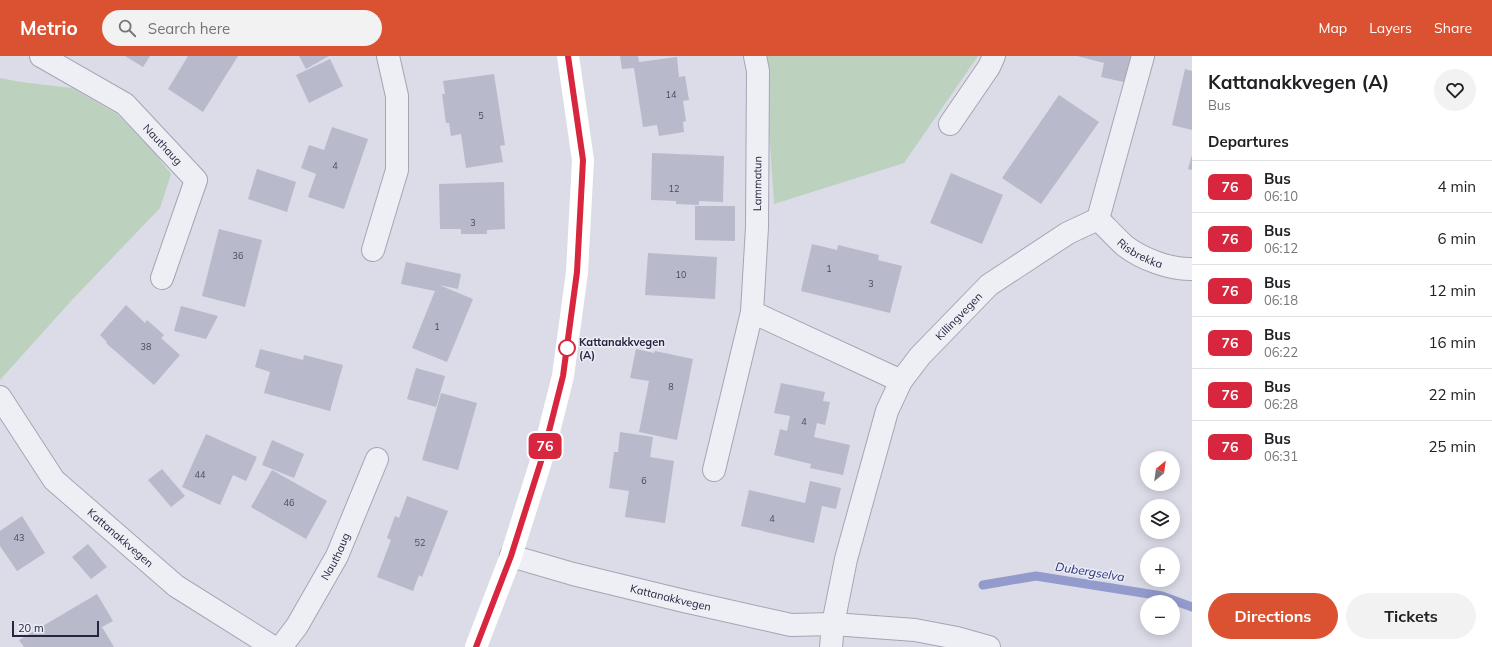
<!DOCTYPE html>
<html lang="en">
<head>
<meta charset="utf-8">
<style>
  :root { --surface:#fff; --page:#f2f2f2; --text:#202124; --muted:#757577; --line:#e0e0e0; --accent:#db5232 }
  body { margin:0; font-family:Mulish,sans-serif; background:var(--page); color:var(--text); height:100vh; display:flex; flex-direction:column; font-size:15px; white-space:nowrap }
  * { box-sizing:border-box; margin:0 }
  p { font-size:13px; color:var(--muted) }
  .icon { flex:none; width:22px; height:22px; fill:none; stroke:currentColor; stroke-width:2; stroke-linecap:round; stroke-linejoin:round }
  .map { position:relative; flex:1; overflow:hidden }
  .details { display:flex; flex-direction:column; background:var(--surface); width:300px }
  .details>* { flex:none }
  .badge { padding:0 8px; border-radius:6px; font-size:14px; line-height:26px }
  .needle { width:26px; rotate:29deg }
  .controls { position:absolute; left:1140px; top:395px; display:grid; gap:8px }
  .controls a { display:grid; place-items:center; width:40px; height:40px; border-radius:50%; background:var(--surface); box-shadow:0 2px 10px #0003; font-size:20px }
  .scale { position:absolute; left:12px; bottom:10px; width:87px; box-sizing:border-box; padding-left:4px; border:2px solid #24253f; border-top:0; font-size:11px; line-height:14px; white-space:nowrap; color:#24253f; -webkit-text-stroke:3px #ebecf5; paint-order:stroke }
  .map>.badge { position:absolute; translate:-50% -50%; box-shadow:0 0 0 2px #fff }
  h2 { padding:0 16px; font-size:15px; line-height:36px }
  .round { display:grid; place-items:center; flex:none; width:42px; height:42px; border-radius:21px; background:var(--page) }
  .summary { display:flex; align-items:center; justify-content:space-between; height:68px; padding:0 16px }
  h1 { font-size:19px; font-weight:700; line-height:30px }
  .cta { display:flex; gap:8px; margin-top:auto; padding:8px 16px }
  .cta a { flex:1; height:46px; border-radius:24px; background:var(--accent); color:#fff; font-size:16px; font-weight:700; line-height:46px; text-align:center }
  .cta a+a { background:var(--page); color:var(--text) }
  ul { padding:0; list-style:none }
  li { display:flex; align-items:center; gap:12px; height:52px; padding:0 16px; border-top:1px solid var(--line) }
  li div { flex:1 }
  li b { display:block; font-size:15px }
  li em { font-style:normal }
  li .badge { min-width:44px; font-weight:700; text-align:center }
  header { display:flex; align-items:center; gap:24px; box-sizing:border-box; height:56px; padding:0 20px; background:var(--accent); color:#fff }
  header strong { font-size:19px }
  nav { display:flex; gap:22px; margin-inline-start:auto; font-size:14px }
  .search { width:280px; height:36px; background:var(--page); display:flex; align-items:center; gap:10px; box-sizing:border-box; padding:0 14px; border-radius:22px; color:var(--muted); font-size:15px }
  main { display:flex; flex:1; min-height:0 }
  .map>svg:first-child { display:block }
</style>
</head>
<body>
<header>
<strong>Metrio</strong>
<div class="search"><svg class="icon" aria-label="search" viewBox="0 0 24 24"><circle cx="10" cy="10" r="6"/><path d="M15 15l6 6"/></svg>Search here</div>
<nav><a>Map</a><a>Layers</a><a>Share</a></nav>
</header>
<main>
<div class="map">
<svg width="1192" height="591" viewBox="0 0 1192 591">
  <rect width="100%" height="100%" fill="#dbdce7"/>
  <g fill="#bcd2be">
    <polygon points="764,0 978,0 904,107 774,148"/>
    <polygon points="0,22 21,26 72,32 117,58 153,95 171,118 160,152 71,245 0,324"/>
  </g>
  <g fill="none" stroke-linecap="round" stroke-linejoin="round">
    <polyline stroke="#929bcc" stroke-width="9" points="983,529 1036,520 1162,540 1192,551"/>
  </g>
  <g fill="#b8b9cb">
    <polygon points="125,0 150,0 143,11"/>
    <polygon points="188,0 238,0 203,56 168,33"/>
    <polygon points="299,0 329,0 306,13"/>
    <polygon points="620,0 638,0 639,6 677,1 679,21 685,20 689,44 683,45 686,65 683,66 684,76 659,80 657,69 643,71 634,12 622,13"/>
    <polygon points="1077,0 1134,0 1128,27 1101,21 1104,7"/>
    <polygon points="330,3 343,30 309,47 296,19"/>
    <polygon points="1185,13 1192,15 1192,74 1172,69"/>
    <polygon points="494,18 505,89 500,90 503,106 466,112 461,78 451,80 449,67 446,67 442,38 445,38 443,25"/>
    <polygon points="1059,39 1099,66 1041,148 1002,122"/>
    <polygon points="332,71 368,83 344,153 308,141 316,118 301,112 309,89 324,94"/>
    <polygon points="652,97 724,100 723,146 699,145 699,149 676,148 676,145 651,144"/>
    <polygon points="1192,99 1192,114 1188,113"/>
    <polygon points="257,113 296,126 287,156 248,143"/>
    <polygon points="951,117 1003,139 982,188 930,167"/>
    <polygon points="504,126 505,173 487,174 487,178 461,178 461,173 440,173 439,128"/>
    <polygon points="695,150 735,150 735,185 695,184"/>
    <polygon points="219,173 262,184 245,251 202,240"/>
    <polygon points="812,188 837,194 838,189 879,199 878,204 902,210 890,257 801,235"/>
    <polygon points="648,197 717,201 715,243 645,239"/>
    <polygon points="406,206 461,218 458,233 439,229 473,243 447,306 412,292 435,235 401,228"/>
    <polygon points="126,249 145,267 147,264 164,279 161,282 180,299 154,329 106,287 107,286 100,279"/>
    <polygon points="181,250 218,260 206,283 174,275"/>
    <polygon points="260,293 303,304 304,299 343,309 330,355 264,337 270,316 255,311"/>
    <polygon points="636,293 654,297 655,295 693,303 677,384 639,376 649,325 630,322"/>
    <polygon points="416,312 445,320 436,351 407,343"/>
    <polygon points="781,327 825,336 823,345 830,346 825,369 817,367 814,381 850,389 843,419 810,412 811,408 774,399 780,373 787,375 790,360 774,357"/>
    <polygon points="441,337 477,347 458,414 422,404"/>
    <polygon points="620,376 653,381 650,401 674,405 665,467 625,461 629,435 609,432 614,396 618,396"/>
    <polygon points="206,378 257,401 246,425 233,419 220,449 182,431"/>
    <polygon points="272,384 304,398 294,422 262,409"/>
    <polygon points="162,413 185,440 171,451 148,424"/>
    <polygon points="272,414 327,445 306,483 251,451"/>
    <polygon points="810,425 841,432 836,453 822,450 814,487 741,470 749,434 805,447"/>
    <polygon points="407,440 448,455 422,521 419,519 413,535 377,521 391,484 387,482 395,460 399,462"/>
    <polygon points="22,460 45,497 17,515 0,490 0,475"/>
    <polygon points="88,488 107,511 91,523 72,501"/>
    <polygon points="97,538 113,565 102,571 114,591 24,591 19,584"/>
  </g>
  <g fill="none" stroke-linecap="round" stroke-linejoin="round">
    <g stroke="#a4a5b5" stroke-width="24">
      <g id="minor">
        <path id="s1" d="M41,0L125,48L196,124L162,222"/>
        <polyline points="950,68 989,11 994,0"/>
        <path id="s2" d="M1098,163C1107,172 1116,182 1125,190C1142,203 1171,214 1192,213"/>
        <polyline points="373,194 397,114 397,40 388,0"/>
        <polyline points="752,256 901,325"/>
        <path id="s3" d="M0,341L54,424L176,530L273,591"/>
        <path id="s4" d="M714,414L752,256L757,171L758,15L755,0"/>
        <path id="s5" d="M511,500L573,518L684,545L791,569L833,568L915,574L957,582L989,591"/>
        <path id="s6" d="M281,591L297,570L337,500L377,403"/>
        <path id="s7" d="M831,591L833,568L846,503L887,355L901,325L920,300L989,229L1068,177L1098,163L1143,0"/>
      </g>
    </g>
    <use href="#minor" stroke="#eeeff5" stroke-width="22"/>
    <polyline stroke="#fff" stroke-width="22" points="476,591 511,500 543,399 563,320 577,216 583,104 568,0"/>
  </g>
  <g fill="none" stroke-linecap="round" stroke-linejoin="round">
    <g stroke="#fff" stroke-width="9">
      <polyline id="line" points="476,591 511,500 543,399 563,320 577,216 583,104 568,0"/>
    </g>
    <use href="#line" stroke="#d7263d" stroke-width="6"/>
  </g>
  <circle fill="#fff" stroke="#d7263d" stroke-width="2" cx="567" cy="292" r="8"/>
  <g text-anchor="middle" stroke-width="3" stroke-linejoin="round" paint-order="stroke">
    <g font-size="9" fill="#494a62">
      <text x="671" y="42">14</text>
      <text x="481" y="63">5</text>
      <text x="335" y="113">4</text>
      <text x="674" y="136">12</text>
      <text x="473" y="170">3</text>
      <text x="238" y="203">36</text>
      <text x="829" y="216">1</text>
      <text x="681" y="222">10</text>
      <text x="871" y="231">3</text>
      <text x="437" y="274">1</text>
      <text x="146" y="294">38</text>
      <text x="671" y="334">8</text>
      <text x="804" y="369">4</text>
      <text x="200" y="422">44</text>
      <text x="644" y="428">6</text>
      <text x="289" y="450">46</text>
      <text x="772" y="466">4</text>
      <text x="19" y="485">43</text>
      <text x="420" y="490">52</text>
    </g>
    <g font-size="11" fill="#24253f" stroke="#ebecf5">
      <text dy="4" stroke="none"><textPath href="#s1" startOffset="152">Nauthaug</textPath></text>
      <text dy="4" stroke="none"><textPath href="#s4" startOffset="291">Lammatun</textPath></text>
      <text dy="4" stroke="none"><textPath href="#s2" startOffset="55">Risbrekka</textPath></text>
      <text dy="4" stroke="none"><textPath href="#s7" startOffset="363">Killingvegen</textPath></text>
      <text dy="4" stroke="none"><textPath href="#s3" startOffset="187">Kattanakkvegen</textPath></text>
      <text dy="4" stroke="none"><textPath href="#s6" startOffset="106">Nauthaug</textPath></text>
      <text dy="4" stroke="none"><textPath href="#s5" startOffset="165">Kattanakkvegen</textPath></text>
    </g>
    <g font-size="11" font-weight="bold" fill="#24253f" stroke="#ebecf5" text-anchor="start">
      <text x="579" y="290">Kattanakkvegen<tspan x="579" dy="13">(A)</tspan></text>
    </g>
    <g font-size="12" font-style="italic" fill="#2b3376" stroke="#ebecf5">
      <text transform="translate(1090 516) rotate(9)" y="4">Dubergselva</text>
    </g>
  </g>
</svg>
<div class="controls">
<a><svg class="needle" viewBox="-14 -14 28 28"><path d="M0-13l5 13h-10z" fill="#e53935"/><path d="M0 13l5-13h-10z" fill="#757577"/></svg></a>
<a><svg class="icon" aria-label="layers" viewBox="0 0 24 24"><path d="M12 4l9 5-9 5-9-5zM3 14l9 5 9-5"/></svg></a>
<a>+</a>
<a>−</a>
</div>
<div class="scale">20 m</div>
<b class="badge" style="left:545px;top:390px;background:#d7263d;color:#fff">76</b>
</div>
<section class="details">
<div class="summary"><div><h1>Kattanakkvegen (A)</h1><p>Bus</p></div><a class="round"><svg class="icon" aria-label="heart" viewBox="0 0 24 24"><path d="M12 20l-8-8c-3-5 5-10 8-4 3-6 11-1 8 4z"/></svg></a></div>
<h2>Departures</h2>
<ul>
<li><span class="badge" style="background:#d7263d;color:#fff">76</span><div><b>Bus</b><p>06:10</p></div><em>4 min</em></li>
<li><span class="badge" style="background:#d7263d;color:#fff">76</span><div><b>Bus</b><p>06:12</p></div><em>6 min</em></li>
<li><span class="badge" style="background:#d7263d;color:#fff">76</span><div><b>Bus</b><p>06:18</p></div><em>12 min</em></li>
<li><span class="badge" style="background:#d7263d;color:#fff">76</span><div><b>Bus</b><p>06:22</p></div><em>16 min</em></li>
<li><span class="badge" style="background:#d7263d;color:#fff">76</span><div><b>Bus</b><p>06:28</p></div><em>22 min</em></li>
<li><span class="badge" style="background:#d7263d;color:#fff">76</span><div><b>Bus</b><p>06:31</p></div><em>25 min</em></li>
</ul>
<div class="cta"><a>Directions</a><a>Tickets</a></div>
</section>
</main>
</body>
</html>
